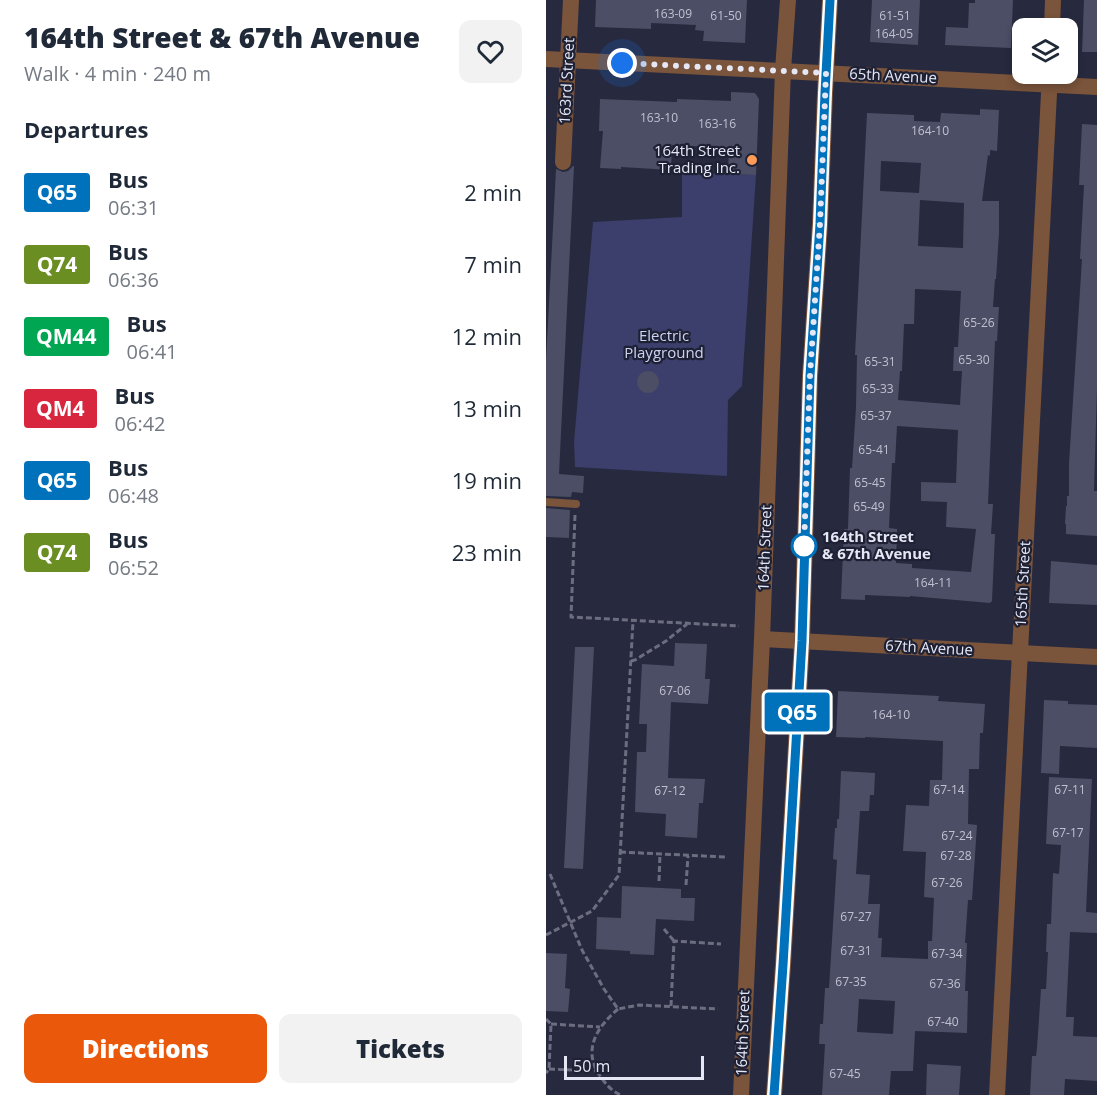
<!DOCTYPE html>
<html lang="en">
<head>
<meta charset="utf-8">
<style>
  :root { --surface:#fff; --page:#f2f2f3; --text:#1f2937; --muted:#747a83; --accent:#ea580c }
  body { margin:0; font-family:"Open Sans",sans-serif; background:var(--page); color:var(--text); height:100vh; display:flex; flex-direction:column; font-size:22px; white-space:nowrap }
  * { box-sizing:border-box; margin:0 }
  p { font-size:20px; color:var(--muted) }
  .icon { flex:none; width:33px; height:33px; fill:none; stroke:currentColor; stroke-width:2; stroke-linecap:round; stroke-linejoin:round }
  .map { position:relative; flex:1; overflow:hidden }
  .drawer { display:flex; flex-direction:column; background:var(--surface); width:546px }
  .drawer>* { flex:none }
  .badge { padding:0 12px; border-radius:4px; font-size:21px; line-height:39px }
  .tools { position:absolute; left:466px; top:18px; display:grid; gap:12px }
  .tools a { display:grid; place-items:center; width:66px; height:66px; border-radius:12px; background:var(--surface); box-shadow:0 3px 9px #0003; font-size:30px }
  .scale { position:absolute; left:18px; bottom:15px; width:140px; box-sizing:border-box; padding-left:6px; border:3px solid #e5e7f5; border-top:0; font-size:16px; line-height:21px; white-space:nowrap; color:#e5e7f5; -webkit-text-stroke:4px #1e2034; paint-order:stroke }
  .you { position:absolute; width:30px; height:30px; margin:-15px; border:4px solid #fff; border-radius:50%; background:#1a73e8; box-shadow:0 0 0 9px #1a73e833 }
  .map>.badge { position:absolute; translate:-50% -50%; box-shadow:0 0 0 3px #fff }
  h2 { padding:0 24px; font-size:22px; line-height:54px }
  .round { display:grid; place-items:center; flex:none; width:63px; height:63px; border-radius:12px; background:var(--page) }
  .headline { display:flex; align-items:center; justify-content:space-between; height:102px; padding:0 24px }
  h1 { font-size:28px; font-weight:800; line-height:45px }
  .action { display:flex; gap:12px; margin-top:auto; padding:12px 24px }
  .action a { flex:1; height:69px; border-radius:12px; background:var(--accent); color:#fff; font-size:24px; font-weight:800; line-height:69px; text-align:center }
  .action a+a { background:var(--page); color:var(--text) }
  ul { padding:0; list-style:none }
  li { display:flex; align-items:center; gap:18px; height:72px; padding:0 24px }
  li div { flex:1 }
  li b { display:block; font-size:22px }
  li em { font-style:normal }
  li .badge { min-width:66px; font-weight:700; text-align:center }
  main { display:flex; flex:1; min-height:0 }
  .map>svg:first-child { display:block }
</style>
</head>
<body>
<main>
<section class="drawer">
<div class="headline"><div><h1>164th Street &amp; 67th Avenue</h1><p>Walk · 4 min · 240 m</p></div><a class="round"><svg class="icon" aria-label="heart" viewBox="0 0 24 24"><path d="M12 20l-8-8c-3-5 5-10 8-4 3-6 11-1 8 4z"/></svg></a></div>
<h2>Departures</h2>
<ul>
<li><span class="badge" style="background:#0072bc;color:#fff">Q65</span><div><b>Bus</b><p>06:31</p></div><em>2 min</em></li>
<li><span class="badge" style="background:#6b8e23;color:#fff">Q74</span><div><b>Bus</b><p>06:36</p></div><em>7 min</em></li>
<li><span class="badge" style="background:#00a651;color:#fff">QM44</span><div><b>Bus</b><p>06:41</p></div><em>12 min</em></li>
<li><span class="badge" style="background:#d7263d;color:#fff">QM4</span><div><b>Bus</b><p>06:42</p></div><em>13 min</em></li>
<li><span class="badge" style="background:#0072bc;color:#fff">Q65</span><div><b>Bus</b><p>06:48</p></div><em>19 min</em></li>
<li><span class="badge" style="background:#6b8e23;color:#fff">Q74</span><div><b>Bus</b><p>06:52</p></div><em>23 min</em></li>
</ul>
<div class="action"><a>Directions</a><a>Tickets</a></div>
</section>
<div class="map">
<svg width="551" height="1095" viewBox="0 0 551 1095">
  <rect width="100%" height="100%" fill="#27293e"/>
  <polygon fill="#3c3e6b" points="136,172 210,175 196,386 182,400 181,476 29,467 28,442 47,222 136,217"/>
  <g fill="#4c4e65" fill-rule="evenodd">
    <polygon points="50,0 201,0 199,43 157,41 158,31 149,30 150,25 105,23 105,29 49,27"/>
    <polygon points="326,0 374,0 372,45 324,42"/>
    <polygon points="429,0 467,0 465,48 399,45 400,27 422,28 423,3 429,3"/>
    <polygon points="538,0 551,0 551,52 536,52"/>
    <polygon points="185,92 209,93 213,99 210,175 182,174 183,148 126,145 125,170 75,167 75,169 54,168 57,131 53,131 54,99 131,102 131,99 185,101"/>
    <path d="M434,109L453,110L451,151L444,150V156L442,155L436,201H453V233L450,279H449L447,307H453L451,341H449L442,504H447L445,534H449L446,601L444,603L364,596V597L319,595V600L295,599L298,529H302L304,468H306L310,407L311,355H309L321,113L368,115V121L394,122L395,113L434,115ZM335,161L375,163L373,193L334,191ZM374,200L418,203L417,248L372,246ZM369,289L415,291L412,347H408L407,371H416L414,405L352,400L354,371H356L358,324H368ZM351,426L412,430L410,483L375,482V501L401,502L400,527L430,529L425,572L366,568V564L350,563L351,529L343,528L346,463H349Z"/>
    <polygon points="536,124 551,125 551,388 548,491 551,491 551,536 520,534 520,524 519,524 520,506 521,506 521,496 523,496 523,463 536,259 534,259 538,185 533,185"/>
    <polygon points="27,166 28,166 13,474 38,476 37,493 26,492 25,497 0,496 0,361 10,169 17,172 22,171"/>
    <circle cx="102" cy="382" r="11"/>
    <polygon points="0,508 24,510 23,538 0,537"/>
    <polygon points="505,561 551,565 551,605 503,603"/>
    <polygon points="129,643 161,644 159,679 164,679 162,704 125,702 122,778 159,779 157,803 153,803 151,838 119,836 120,814 89,812 91,752 100,752 101,724 93,724 96,664 128,666"/>
    <polygon points="29,647 48,647 37,869 18,868"/>
    <path d="M292,691L393,696L392,701L439,704L437,733H434L433,769H423L422,824L431,825L426,900H422L419,943H421L419,991H422L421,1033L369,1031L367,1071H345L343,1095H276L279,1044H273L274,1024H277L279,988H283L291,860L287,859L289,828H291V819H293L295,771L329,773L328,795H324L323,811H314L310,874L324,875L322,904H334L332,938H336L335,957L382,959V941H386L388,898L378,897L380,852L357,851L360,805L383,806L384,780H396L397,741L319,737V738L290,737ZM313,999L349,1001L347,1034L311,1032Z"/>
    <polygon points="498,700 522,701 522,704 551,705 551,748 514,746 513,774 495,773"/>
    <polygon points="503,777 546,779 540,912 551,913 551,933 524,932 520,1017 528,1017 527,1036 551,1037 551,1081 519,1079 518,1095 484,1095 486,1056 490,1056 491,1048 495,989 500,989 502,952 500,952 501,924 505,924 507,873 513,874 515,845 500,844"/>
    <polygon points="76,886 135,889 135,898 149,898 148,921 110,919 108,955 84,954 84,951 50,949 51,917 75,918"/>
    <polygon points="0,953 21,954 19,988 24,989 22,1012 0,1011"/>
    <polygon points="381,1064 415,1066 413,1095 380,1095"/>
  </g>
  <g fill="none" stroke-linecap="round" stroke-linejoin="round">
    <g stroke="#6c6e80" stroke-width="3" stroke-dasharray="6 3" stroke-linecap="butt">
      <polyline points="29,515 25,617 193,626"/>
      <polyline points="85,661 89,660 120,641 141,624"/>
      <polyline points="74,852 179,857"/>
      <polyline points="4,874 36,950 58,989 72,1009 93,1005 172,1009"/>
      <polyline points="113,881 114,854"/>
      <polyline points="140,885 142,856"/>
      <polyline points="118,929 128,941"/>
      <polyline points="0,935 46,911 73,875 87,621"/>
      <polyline points="125,1006 128,941 175,944"/>
      <path d="M72,1009C51,1027 36,1050 54,1076C60,1084 65,1091 75,1095"/>
      <polyline points="0,1019 5,1024 3,1069 0,1073"/>
      <polyline points="5,1024 54,1027"/>
      <polyline points="3,1069 51,1071"/>
    </g>
    <polyline stroke="#7a543b" stroke-width="8" points="0,502 30,504"/>
    <g stroke="#7a543b" stroke-width="16">
      <polyline points="506,28 507,0"/>
      <polyline points="0,59 551,87"/>
      <polyline points="17,162 25,0"/>
      <polyline points="216,639 551,657"/>
      <polyline points="451,1095 504,74"/>
    </g>
    <g stroke="#7a543b" stroke-width="16">
      <polyline points="195,1095 216,639 237,70 242,0"/>
      <polyline points="228,1095 237,965 256,641 264,376 274,224 279,93 284,0"/>
    </g>
  </g>
  <g fill="none" stroke-linecap="round" stroke-linejoin="round">
    <g stroke="#fff" stroke-width="14">
      <polyline id="line" points="228,1095 237,965 256,641 264,376 274,224 279,93 284,0"/>
    </g>
    <use href="#line" stroke="#0072bc" stroke-width="9"/>
    <polyline stroke="#e5e7f5" stroke-width="6" stroke-dasharray="0 10.8" points="76,63 280,73 274,224 264,376 258,546"/>
  </g>
  <circle fill="#fe9c57" stroke="#1e2034" stroke-width="2" cx="206" cy="160" r="6"/>
  <circle fill="#fff" stroke="#0072bc" stroke-width="3" cx="258" cy="546" r="12"/>
  <g text-anchor="middle" stroke-width="4.5" stroke-linejoin="round" paint-order="stroke">
    <g font-size="12" fill="#bfc1d1">
      <text x="127" y="18">163-09</text>
      <text x="180" y="20">61-50</text>
      <text x="349" y="20">61-51</text>
      <text x="348" y="38">164-05</text>
      <text x="113" y="122">163-10</text>
      <text x="171" y="128">163-16</text>
      <text x="384" y="135">164-10</text>
      <text x="433" y="327">65-26</text>
      <text x="428" y="364">65-30</text>
      <text x="334" y="366">65-31</text>
      <text x="332" y="393">65-33</text>
      <text x="330" y="420">65-37</text>
      <text x="328" y="454">65-41</text>
      <text x="324" y="487">65-45</text>
      <text x="323" y="511">65-49</text>
      <text x="387" y="587">164-11</text>
      <text x="129" y="695">67-06</text>
      <text x="345" y="719">164-10</text>
      <text x="403" y="794">67-14</text>
      <text x="524" y="794">67-11</text>
      <text x="124" y="795">67-12</text>
      <text x="522" y="837">67-17</text>
      <text x="411" y="840">67-24</text>
      <text x="410" y="860">67-28</text>
      <text x="401" y="887">67-26</text>
      <text x="310" y="921">67-27</text>
      <text x="310" y="955">67-31</text>
      <text x="401" y="958">67-34</text>
      <text x="305" y="986">67-35</text>
      <text x="399" y="988">67-36</text>
      <text x="397" y="1026">67-40</text>
      <text x="299" y="1078">67-45</text>
    </g>
    <g font-size="15" fill="#e5e7f5" stroke="#1e2034">
      <text transform="translate(347 76) rotate(3)" y="5">65th Avenue</text>
      <text transform="translate(21 81) rotate(-87)" y="5">163rd Street</text>
      <text transform="translate(219 548) rotate(-88)" y="5">164th Street</text>
      <text transform="translate(477 584) rotate(-87)" y="5">165th Street</text>
      <text transform="translate(383 648) rotate(3)" y="5">67th Avenue</text>
      <text transform="translate(197 1033) rotate(-88)" y="5">164th Street</text>
    </g>
    <g font-size="15" fill="#e5e7f5" stroke="#1e2034" text-anchor="end">
      <text x="194" y="156">164th Street<tspan x="194" dy="17">Trading Inc.</tspan></text>
    </g>
    <g font-size="15" fill="#cfd3f3" stroke="#1e2034">
      <text x="118" y="341">Electric<tspan x="118" dy="17">Playground</tspan></text>
    </g>
    <g font-size="15" font-weight="bold" fill="#e5e7f5" stroke="#1e2034" text-anchor="start">
      <text x="276" y="542">164th Street<tspan x="276" dy="17">&amp; 67th Avenue</tspan></text>
    </g>
  </g>
</svg>
<div class="tools">
<a><svg class="icon" aria-label="layers" viewBox="0 0 24 24"><path d="M12 4l9 5-9 5-9-5zM3 14l9 5 9-5"/></svg></a>
</div>
<div class="scale">50 m</div>
<div class="you" style="left:76px;top:63px"></div>
<b class="badge" style="left:251px;top:712px;background:#0072bc;color:#fff">Q65</b>
</div>
</main>
</body>
</html>
